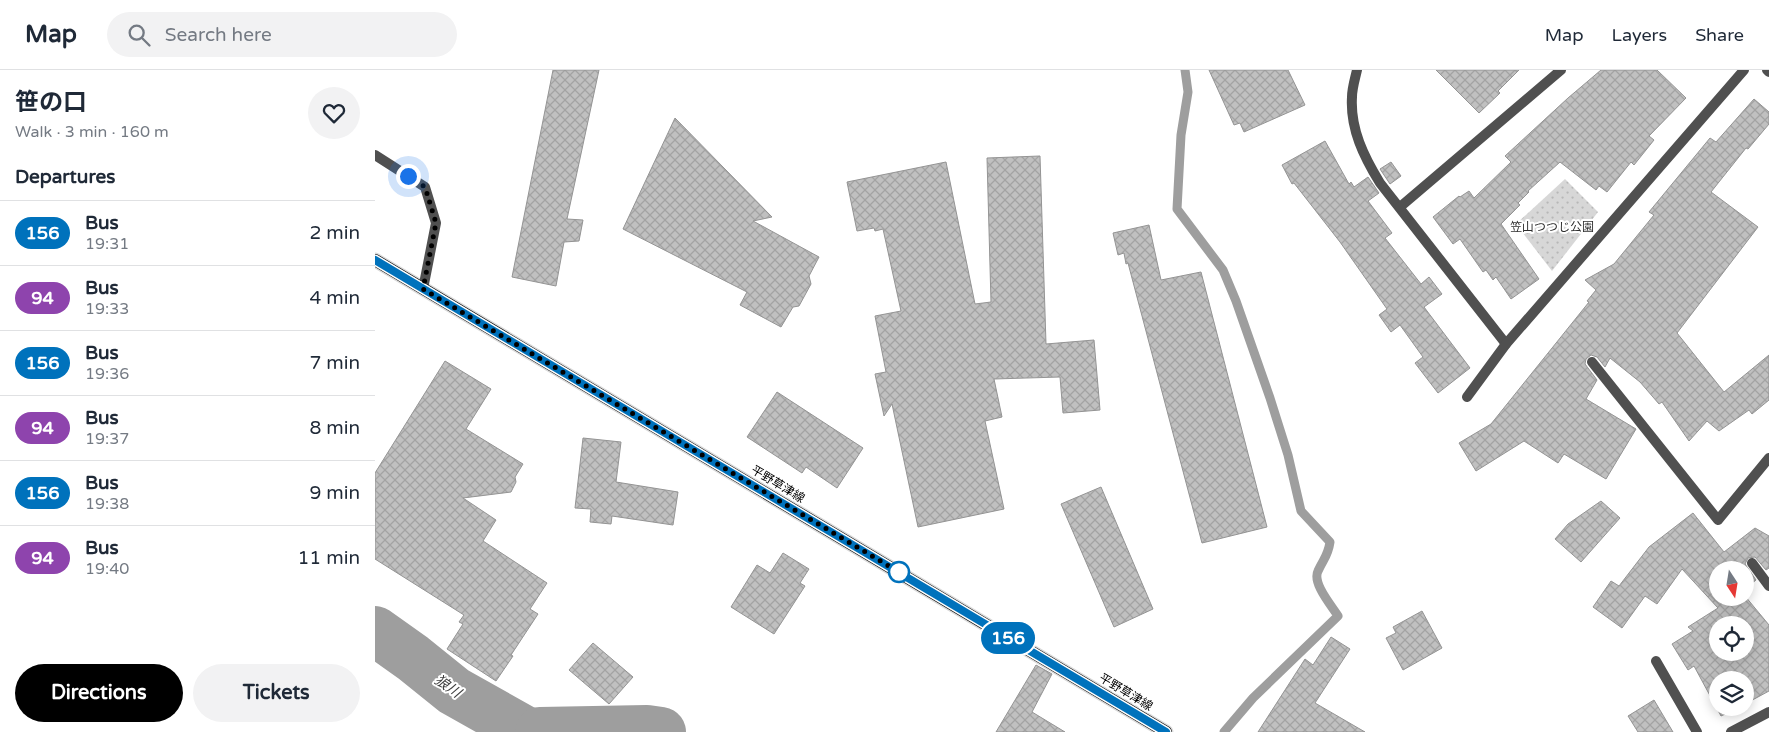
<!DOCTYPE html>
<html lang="en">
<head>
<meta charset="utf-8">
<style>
  :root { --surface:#fff; --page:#f2f2f3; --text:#1f2937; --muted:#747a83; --line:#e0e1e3; --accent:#000 }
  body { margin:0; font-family:"Varela Round","Noto Sans JP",sans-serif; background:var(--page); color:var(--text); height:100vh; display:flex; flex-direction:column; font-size:19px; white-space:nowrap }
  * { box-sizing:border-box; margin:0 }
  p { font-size:16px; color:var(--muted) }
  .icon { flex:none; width:28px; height:28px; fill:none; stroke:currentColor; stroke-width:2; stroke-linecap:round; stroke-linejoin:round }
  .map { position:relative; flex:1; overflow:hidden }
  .sheet { display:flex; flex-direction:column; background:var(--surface); width:375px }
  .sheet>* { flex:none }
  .badge { padding:0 10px; border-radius:16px; font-size:18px; line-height:32px }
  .needle { width:32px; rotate:168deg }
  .controls { position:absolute; left:1334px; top:491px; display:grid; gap:10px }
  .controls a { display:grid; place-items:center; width:45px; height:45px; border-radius:50%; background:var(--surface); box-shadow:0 2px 12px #0003; font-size:25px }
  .you { position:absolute; width:25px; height:25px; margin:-12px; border:4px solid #fff; border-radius:50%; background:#1a73e8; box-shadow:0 0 0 8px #1a73e833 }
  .map>.badge { position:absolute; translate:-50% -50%; box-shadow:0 0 0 2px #fff }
  h2 { padding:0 15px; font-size:19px; line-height:45px }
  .round { display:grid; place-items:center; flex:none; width:52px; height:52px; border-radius:26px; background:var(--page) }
  .headline { display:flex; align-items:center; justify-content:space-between; height:85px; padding:0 15px }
  h1 { font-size:24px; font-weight:700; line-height:38px }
  .button { display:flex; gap:10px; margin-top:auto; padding:10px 15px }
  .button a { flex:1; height:58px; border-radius:30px; background:var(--accent); color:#fff; font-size:20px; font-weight:700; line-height:58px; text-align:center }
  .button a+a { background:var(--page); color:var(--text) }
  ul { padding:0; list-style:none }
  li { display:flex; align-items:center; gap:15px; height:65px; padding:0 15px; border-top:1px solid var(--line) }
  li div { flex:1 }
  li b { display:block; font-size:19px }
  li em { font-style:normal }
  li .badge { min-width:55px; font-weight:700; text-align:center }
  header { display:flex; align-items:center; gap:30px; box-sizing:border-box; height:70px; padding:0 25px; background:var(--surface); border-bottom:1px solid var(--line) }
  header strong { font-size:24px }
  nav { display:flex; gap:28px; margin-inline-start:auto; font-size:18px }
  .search { width:350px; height:45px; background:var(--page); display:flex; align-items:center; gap:12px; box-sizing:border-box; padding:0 18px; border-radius:28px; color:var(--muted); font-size:19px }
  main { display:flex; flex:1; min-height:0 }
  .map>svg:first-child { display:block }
</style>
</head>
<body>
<header>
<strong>Map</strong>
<div class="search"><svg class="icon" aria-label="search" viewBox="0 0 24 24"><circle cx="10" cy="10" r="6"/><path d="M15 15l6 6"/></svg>Search here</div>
<nav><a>Map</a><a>Layers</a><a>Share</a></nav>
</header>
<main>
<section class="sheet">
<div class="headline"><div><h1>笹の口</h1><p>Walk · 3 min · 160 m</p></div><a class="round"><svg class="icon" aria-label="heart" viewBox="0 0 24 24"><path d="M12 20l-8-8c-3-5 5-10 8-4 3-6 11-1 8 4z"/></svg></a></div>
<h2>Departures</h2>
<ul>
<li><span class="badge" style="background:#0072bc;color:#fff">156</span><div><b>Bus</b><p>19:31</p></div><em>2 min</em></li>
<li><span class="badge" style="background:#8e44ad;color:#fff">94</span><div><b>Bus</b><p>19:33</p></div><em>4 min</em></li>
<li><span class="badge" style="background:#0072bc;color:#fff">156</span><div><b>Bus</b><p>19:36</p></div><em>7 min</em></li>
<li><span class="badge" style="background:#8e44ad;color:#fff">94</span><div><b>Bus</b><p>19:37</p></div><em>8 min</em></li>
<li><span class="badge" style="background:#0072bc;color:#fff">156</span><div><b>Bus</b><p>19:38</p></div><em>9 min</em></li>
<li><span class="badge" style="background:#8e44ad;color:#fff">94</span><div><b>Bus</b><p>19:40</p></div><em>11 min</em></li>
</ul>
<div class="button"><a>Directions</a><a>Tickets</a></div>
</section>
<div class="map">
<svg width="1394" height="662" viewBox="0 0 1394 662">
  <defs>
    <pattern id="park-dots" width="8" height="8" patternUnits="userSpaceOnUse" patternTransform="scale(1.25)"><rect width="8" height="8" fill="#d7d7d7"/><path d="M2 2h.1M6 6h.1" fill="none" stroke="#b7b7b7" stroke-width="1.8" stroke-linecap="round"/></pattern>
    <pattern id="building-cross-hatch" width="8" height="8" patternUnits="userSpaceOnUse" patternTransform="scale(1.25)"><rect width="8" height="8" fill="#c0c0c0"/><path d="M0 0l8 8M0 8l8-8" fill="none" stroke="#a3a3a3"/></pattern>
  </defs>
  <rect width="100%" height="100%" fill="#fff"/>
  <polygon fill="url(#park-dots)" points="1190,109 1223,142 1177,201 1141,154"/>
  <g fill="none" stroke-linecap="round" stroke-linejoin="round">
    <path stroke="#9e9e9e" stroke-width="9" d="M810,0L813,22L806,65L802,139L848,200L861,231L895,328L913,385L926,441L955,472C953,486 949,488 943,501C937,513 956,535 963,546L878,628L849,662"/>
    <g stroke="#9e9e9e" stroke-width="50">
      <polyline points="0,561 38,588 79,621 152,662"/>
      <polyline points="165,662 272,660 286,662"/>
    </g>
  </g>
  <g fill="url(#building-cross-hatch)" stroke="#949494" fill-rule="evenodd">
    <polygon points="178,0 224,0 192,149 208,150 204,171 189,172 181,216 137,207"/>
    <polygon points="834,0 913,0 930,35 869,62 865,53 859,55"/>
    <polygon points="1061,0 1144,0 1123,21 1125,23 1104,43"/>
    <polygon points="1226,0 1282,0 1311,28 1274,66 1279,70 1259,95 1256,92 1232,122 1224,116 1221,120 1185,92 1153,121 1154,122 1143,133 1145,135 1126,154 1164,209 1136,229 1121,207 1118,210 1111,200 1108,202 1085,169 1078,174 1058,147 1084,126 1085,127 1094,121 1099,128 1136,92 1130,86 1193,28"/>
    <polygon points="1379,29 1394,42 1394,54 1373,79 1371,78 1336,122 1383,157 1302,263 1349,322 1394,285 1394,330 1377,344 1374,340 1344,361 1332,351 1314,371 1287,332 1284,334 1265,312 1235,288 1230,297 1222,287 1216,285 1211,289 1210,294 1222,310 1211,329 1261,359 1231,409 1189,384 1183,393 1149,371 1101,401 1084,373 1116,354 1214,232 1212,231 1221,220 1210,210 1239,194 1279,145 1274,142 1335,68 1341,72"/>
    <polygon points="300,48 397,147 378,151 444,187 434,206 436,214 424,236 418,237 406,257 365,235 372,222 248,159"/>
    <polygon points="950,71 974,114 976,112 979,117 993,107 1004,123 993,131 1017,163 1010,168 1046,214 1054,207 1067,224 1049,237 1095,298 1063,323 1040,293 1048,287 1025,255 1016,262 1004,245 1012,239 965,172 919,113 917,114 907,95"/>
    <polygon points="665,86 671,274 719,270 725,340 688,343 685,307 619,309 627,347 610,351 629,439 543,457 517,334 509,346 500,304 511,302 500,246 526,241 508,159 500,161 499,158 482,161 472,112 571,92 600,234 616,232 612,88"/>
    <polygon points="1016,92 1026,106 1015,114 1005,99"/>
    <polygon points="774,155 786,210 826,202 892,457 827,473 753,193 751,194 749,183 743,185 738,163"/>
    <polygon points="70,291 116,319 91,359 148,394 140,407 141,412 136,422 88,428 121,450 108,471 172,513 155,539 163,544 136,585 138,586 121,611 72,579 88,554 84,552 89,545 0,489 0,403"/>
    <polygon points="402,322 488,378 462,418 431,397 427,403 372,367"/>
    <polygon points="208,368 246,372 241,412 303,422 298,455 237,446 236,454 215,452 216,439 200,438"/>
    <polygon points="726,417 778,539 739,557 686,434"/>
    <polygon points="1226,431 1245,448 1206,492 1180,469 1193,454"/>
    <path d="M1318,443L1349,482L1380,458L1394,466V498L1391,500L1380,487L1373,488L1370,494L1381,510L1370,519V500H1342V528H1370V526L1394,555V621L1370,634V610H1342V638H1363L1346,646L1319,596L1313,600L1297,574L1318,561L1313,557L1343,538L1307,499L1282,534L1270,526L1247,558L1218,537L1236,511L1244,516L1274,477ZM1342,555H1370V582H1342Z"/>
    <polygon points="408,483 434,499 425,513 430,516 399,564 356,537 382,495 395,503"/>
    <polygon points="1047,541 1067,578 1028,600 1011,568 1021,563 1018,557"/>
    <polygon points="956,567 975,579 940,633 990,662 883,662 930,589 938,595"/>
    <polygon points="218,573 258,607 234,634 194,600"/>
    <polygon points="661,595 677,604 657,642 690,662 621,662"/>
    <polygon points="1279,630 1298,662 1263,662 1253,646"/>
  </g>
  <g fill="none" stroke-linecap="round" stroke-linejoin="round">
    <g stroke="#dbdbdb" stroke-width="15">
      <polyline id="primary" points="0,190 791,662"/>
    </g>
    <g stroke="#505050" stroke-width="10">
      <path d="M982,0C980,9 977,18 977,27C975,59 989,87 1005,113L1131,274"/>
      <polyline points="1392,0 1394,2"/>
      <polyline points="0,85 50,117 61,153 48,219"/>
      <polyline points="1025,137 1186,0"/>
      <polyline points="1217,292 1343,450 1394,388"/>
      <polyline points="1092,327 1131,274 1369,0"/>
      <polyline points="1377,493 1394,516"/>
      <polyline points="1281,591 1322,662"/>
      <polyline points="1356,662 1394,642"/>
    </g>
    <use href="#primary" stroke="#000" stroke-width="12"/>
  </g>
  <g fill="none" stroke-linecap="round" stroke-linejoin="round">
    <g stroke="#fff" stroke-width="11">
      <polyline id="line" points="0,190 791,662"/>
    </g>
    <use href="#line" stroke="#0072bc" stroke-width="8"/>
    <polyline stroke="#000" stroke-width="5" stroke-dasharray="0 9" points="33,106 50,117 61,153 48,219 524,502"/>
  </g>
  <circle fill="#fff" stroke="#0072bc" stroke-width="2.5" cx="524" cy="502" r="10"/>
  <g text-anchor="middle" stroke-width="4" stroke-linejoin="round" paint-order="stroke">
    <g font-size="12" fill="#2e2e2e" stroke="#fff">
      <text x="1177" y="161">笠山つつじ公園</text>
    </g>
    <g font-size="12" fill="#000" stroke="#fff">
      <text transform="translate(403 414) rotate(31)" y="4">平野草津線</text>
      <text transform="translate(751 622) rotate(31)" y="4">平野草津線</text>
    </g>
    <g font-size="14" font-style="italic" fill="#3f3f3f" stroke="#fff">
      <text transform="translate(73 616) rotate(35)" y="5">狼川</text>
    </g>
  </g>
</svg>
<div class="controls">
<a><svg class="needle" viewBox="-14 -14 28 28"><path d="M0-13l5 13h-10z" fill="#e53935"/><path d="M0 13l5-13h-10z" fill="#747a83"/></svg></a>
<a><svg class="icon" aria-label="locate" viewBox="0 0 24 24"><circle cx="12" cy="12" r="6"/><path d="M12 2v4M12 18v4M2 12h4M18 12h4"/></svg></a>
<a><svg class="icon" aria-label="layers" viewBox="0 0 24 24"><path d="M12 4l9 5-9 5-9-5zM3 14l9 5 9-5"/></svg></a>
</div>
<div class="you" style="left:33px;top:106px"></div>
<b class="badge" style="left:633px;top:568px;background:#0072bc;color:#fff">156</b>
</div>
</main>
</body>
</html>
